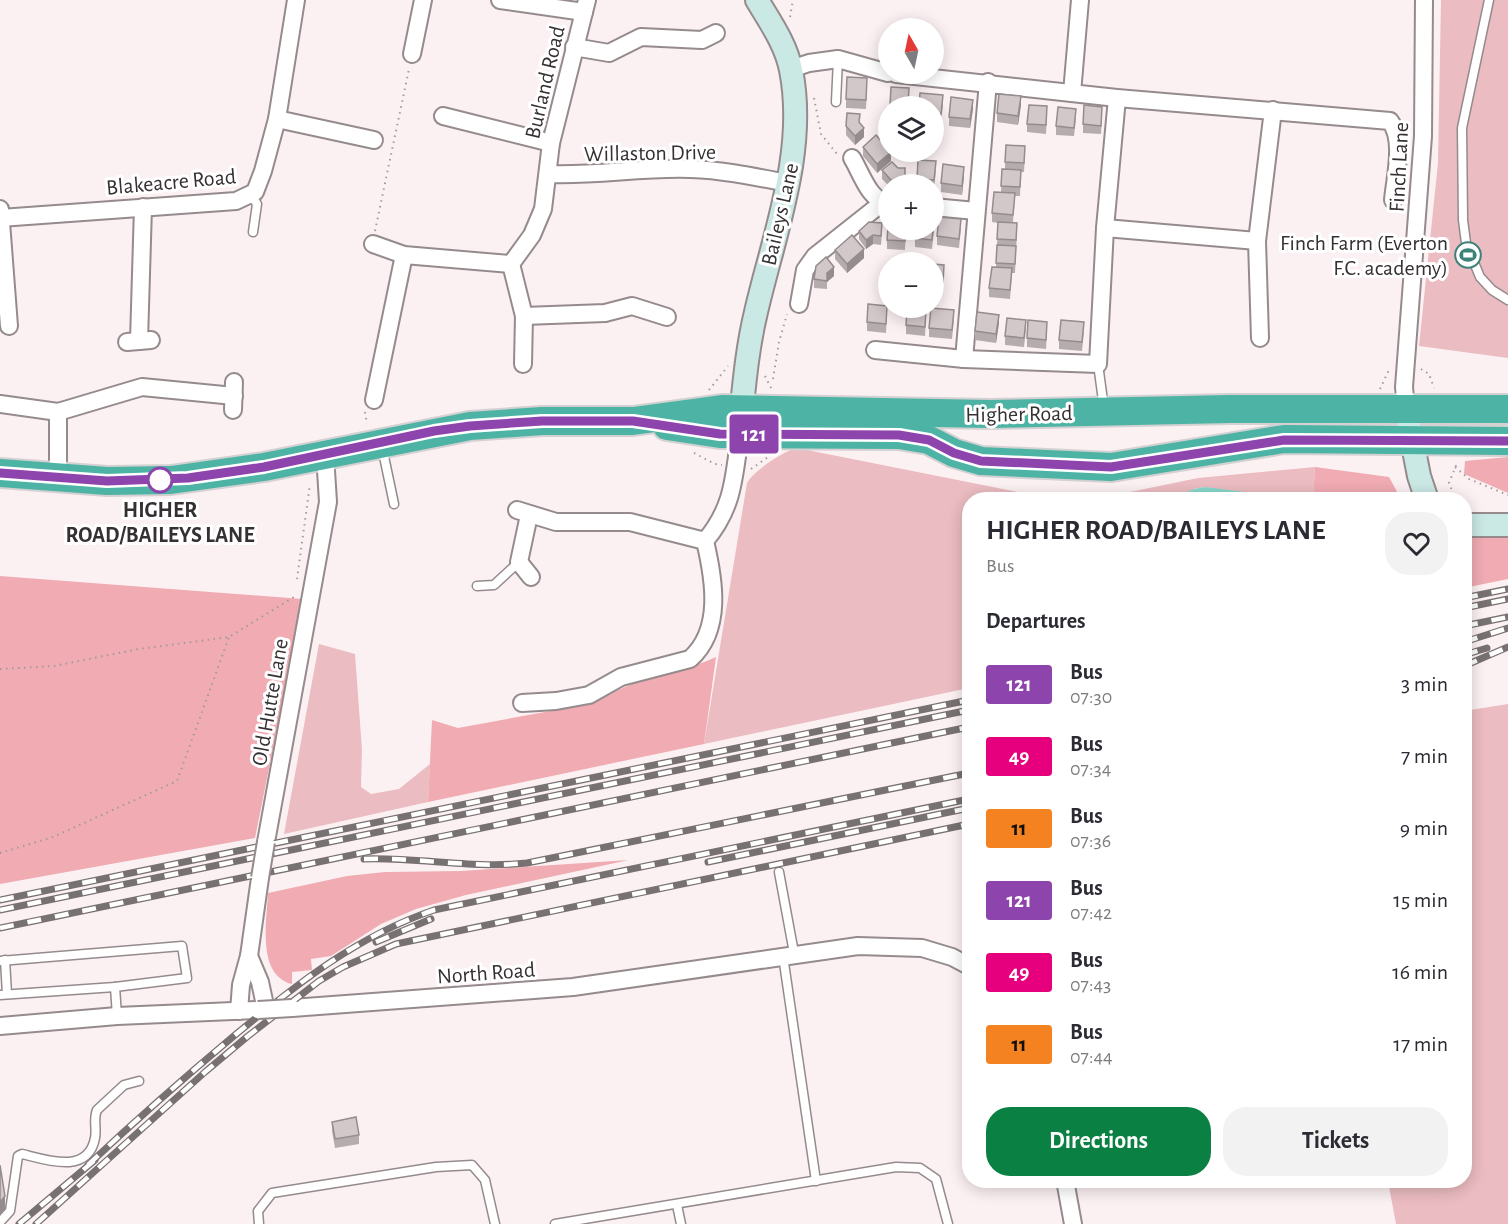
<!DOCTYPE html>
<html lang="en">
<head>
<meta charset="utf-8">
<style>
  :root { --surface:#fff; --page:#f2f2f3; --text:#2b2b33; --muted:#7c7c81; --accent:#0b8043 }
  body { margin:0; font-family:"Alegreya Sans",sans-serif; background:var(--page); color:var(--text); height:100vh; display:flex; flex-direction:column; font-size:22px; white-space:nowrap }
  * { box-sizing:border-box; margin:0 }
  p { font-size:20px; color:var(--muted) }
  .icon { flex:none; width:33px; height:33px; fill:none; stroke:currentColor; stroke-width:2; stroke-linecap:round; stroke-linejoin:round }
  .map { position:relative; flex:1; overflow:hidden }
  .panel { position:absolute; left:962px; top:492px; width:510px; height:696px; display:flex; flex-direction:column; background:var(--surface); border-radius:24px; box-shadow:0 3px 15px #0003 }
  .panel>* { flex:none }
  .badge { padding:0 12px; border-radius:4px; font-size:21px; line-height:39px }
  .needle { width:39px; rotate:351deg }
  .fabs { position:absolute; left:878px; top:18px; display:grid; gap:12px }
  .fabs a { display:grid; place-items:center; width:66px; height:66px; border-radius:50%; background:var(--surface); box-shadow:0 3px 15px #0003; font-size:30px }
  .map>.badge { position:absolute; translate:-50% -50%; box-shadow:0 0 0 3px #fff }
  h2 { padding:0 24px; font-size:22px; line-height:54px }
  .round { display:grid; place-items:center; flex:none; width:63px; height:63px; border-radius:24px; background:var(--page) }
  .headline { display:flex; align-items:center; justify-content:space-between; height:102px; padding:0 24px }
  h1 { font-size:28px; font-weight:600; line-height:45px }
  .cta { display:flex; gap:12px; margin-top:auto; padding:12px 24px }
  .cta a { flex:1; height:69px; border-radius:24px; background:var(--accent); color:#fff; font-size:24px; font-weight:600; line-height:69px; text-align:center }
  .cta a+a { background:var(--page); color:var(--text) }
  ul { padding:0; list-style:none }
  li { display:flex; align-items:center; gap:18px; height:72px; padding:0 24px }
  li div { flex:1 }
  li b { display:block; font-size:22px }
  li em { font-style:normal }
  li .badge { min-width:66px; font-weight:700; text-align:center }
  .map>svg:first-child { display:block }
</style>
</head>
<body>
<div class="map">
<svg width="1508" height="1224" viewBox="0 0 1508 1224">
  <rect width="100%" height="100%" fill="#fcf1f2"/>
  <g fill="#ebbcc1">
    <polygon points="1441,0 1508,0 1508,358 1419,346 1438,163"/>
    <path d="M797,448L1053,499L969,500V688L704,744L747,483C753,471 784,451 797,448Z"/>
    <polygon points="1315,467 1313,499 1273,499 1205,487 1194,489 1179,499 1091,500 1198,478"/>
    <polygon points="319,644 355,654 362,750 361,787 371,794 399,789 430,764 428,802 284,834"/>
    <polygon points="1508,704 1508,1224 1396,1224 1388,1181 1464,1180 1464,711"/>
  </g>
  <g fill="#f0abb3">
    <polygon points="1508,457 1508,493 1464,474 1465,461"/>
    <polygon points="1315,467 1389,477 1401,499 1313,499"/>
    <polygon points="1508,536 1508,579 1464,588 1464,537"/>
    <polygon points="0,576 303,599 255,838 0,884"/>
    <path d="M716,657L704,744L428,802L432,720L458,728L588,704C605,699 619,688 635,683C663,674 690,669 716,657Z"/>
    <path d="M629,860L466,895L416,909L381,924L331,956L311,959L312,970L292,972V984C256,975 267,919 268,893L347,876L385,872L461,871Z"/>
  </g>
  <path fill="#88d9cc" d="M1205,487L1268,495L1273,499H1179C1186,490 1194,489 1205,487Z"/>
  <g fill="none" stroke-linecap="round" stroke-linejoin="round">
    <g stroke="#958b8c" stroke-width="11">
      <g id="lane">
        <polyline points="1489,0 1462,128 1463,220 1466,243 1480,277 1492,290 1508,300"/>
        <polyline points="836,102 838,59"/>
        <polyline points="251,195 257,204 253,232"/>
        <polyline points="1098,364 1104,408"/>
        <polyline points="382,447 394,504"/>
        <polyline points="477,586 494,585 519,562"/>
        <polyline points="779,872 794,953"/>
        <polyline points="783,956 816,1181"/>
        <polyline points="5,960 7,994"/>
        <polyline points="0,961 182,946 187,978 115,987 0,995"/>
        <polyline points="115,987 117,1016"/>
        <polyline points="677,1205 681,1224"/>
        <path d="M0,1222L10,1211L18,1156L22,1154C47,1160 88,1175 95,1138C97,1129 93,1119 97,1110L124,1085L139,1081"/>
        <polyline points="259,1224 258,1211 272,1193 436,1167 472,1165 485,1180 495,1224"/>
        <polyline points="555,1224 896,1167 920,1168 936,1179 948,1224"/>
      </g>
    </g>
    <g stroke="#958b8c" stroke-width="20">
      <g id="street">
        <polyline points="500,0 584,12"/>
        <polyline points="574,47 609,53 641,37 702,40 716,33"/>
        <polyline points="412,54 423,0"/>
        <polyline points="791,69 809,63 838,59 888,73"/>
        <path d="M896,74L1117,98L1390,121C1405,140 1395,177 1393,200"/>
        <polyline points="1072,93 1080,0"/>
        <polyline points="443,116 551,143"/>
        <polyline points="277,119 374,140"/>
        <path d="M852,158C861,172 869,201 888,203"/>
        <path d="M549,174C597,176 643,167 691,169C723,170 756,177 787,183"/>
        <polyline points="933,207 976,211"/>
        <polyline points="0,209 9,326"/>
        <polyline points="0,218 236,201 255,192 263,171 277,119 296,0"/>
        <polyline points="1105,228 1257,241"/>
        <polyline points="373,244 404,255 511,264"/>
        <polyline points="799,304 805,270 815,256 882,203"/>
        <polyline points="524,316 605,313 632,306 667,317"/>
        <polyline points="1260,338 1257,241 1273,110"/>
        <polyline points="139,341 143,207"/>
        <polyline points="127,342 151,340"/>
        <polyline points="875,350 964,359 1098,364 1105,228 1117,98"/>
        <polyline points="964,359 988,82"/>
        <polyline points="523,364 524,316 511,264 532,235 543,209 551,143 587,0"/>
        <polyline points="374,400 404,255"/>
        <polyline points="0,404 58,412"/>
        <polyline points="1406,409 1404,387 1423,136 1424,0"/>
        <polyline points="233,410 234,382"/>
        <polyline points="58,478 58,412 142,387 234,396"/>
        <path d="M517,510L556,522H630L705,541C734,507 734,476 740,434"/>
        <polyline points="529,515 519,562 531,577"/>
        <path d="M522,703L556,701L589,695L621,677L690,659C723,630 714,579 705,541"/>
        <polyline points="266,842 328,502 325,455"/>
        <polyline points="249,956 260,982 266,1010"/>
        <polyline points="292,1008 573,987 858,946 922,948 952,957 969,966"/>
        <polyline points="239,1011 241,985 249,956 260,878"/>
        <polyline points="0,1026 117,1016 258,1010"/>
        <polyline points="1065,1180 1073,1224"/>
      </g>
    </g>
    <g stroke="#958b8c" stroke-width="26">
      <g id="secondary">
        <polyline points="1406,409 1419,476 1427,500"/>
        <path d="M740,425C744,387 747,349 756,312C774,234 807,151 791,70C786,44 770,22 757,0"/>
        <polyline points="1464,525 1508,525"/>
      </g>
    </g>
    <g stroke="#d3d1d2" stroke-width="32">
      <g id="highway">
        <polyline points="667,426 720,434 899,435 929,440 954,453 981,461 1111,467 1284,439 1508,441"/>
        <polyline points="0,473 107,481 171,480 264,467 470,426 542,421 633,421 722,409 990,414 1230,409 1508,409"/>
      </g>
    </g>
    <g stroke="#a29a9b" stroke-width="2" stroke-dasharray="1.5 4.5" stroke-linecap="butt">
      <polyline points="790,17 793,0"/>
      <polyline points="814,98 821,134 837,154"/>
      <polyline points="375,231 409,69"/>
      <polyline points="1421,369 1429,374 1434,388"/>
      <polyline points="765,376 772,390"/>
      <polyline points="773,379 779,342 787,314"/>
      <polyline points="1380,389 1389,370"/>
      <polyline points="709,390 728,366"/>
      <polyline points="365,412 367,424"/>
      <polyline points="694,453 715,464 722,465"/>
      <polyline points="1455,467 1469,479 1508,495"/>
      <polyline points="751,469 771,455"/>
      <polyline points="1456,500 1449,483 1457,463"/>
      <polyline points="297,579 310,484"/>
      <polyline points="0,669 54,666 139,649 229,637 294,597"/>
      <polyline points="0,853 53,837 177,781 229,637"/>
    </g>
    <use href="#lane" stroke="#fff" stroke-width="8"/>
    <use href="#street" stroke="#fff" stroke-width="16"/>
    <use href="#secondary" stroke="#cae8e4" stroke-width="22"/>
    <use href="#highway" stroke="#4db3a5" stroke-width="28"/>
    <g stroke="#787172" stroke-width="7">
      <g id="rail">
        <polyline points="1464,598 1508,589"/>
        <polyline points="1464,608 1508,599"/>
        <polyline points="1464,626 1508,617"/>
        <polyline points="1464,642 1508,628"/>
        <polyline points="1464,655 1487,648"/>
        <polyline points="1464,666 1508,647"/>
        <path d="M364,859C418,857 473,869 527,863L969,773"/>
        <polyline points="708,862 969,808"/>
        <polyline points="0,900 969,700"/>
        <polyline points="0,910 969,710"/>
        <polyline points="0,928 969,727"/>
        <polyline points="376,942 431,919"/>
        <path d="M88,1165C136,1120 185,1077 235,1035C297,984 357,936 434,910L969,799"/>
        <polyline points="19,1224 95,1160"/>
        <polyline points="36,1224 205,1072 248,1036 319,981 343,967 396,944 969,824"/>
      </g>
    </g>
    <use href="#rail" stroke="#fff" stroke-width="4.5" stroke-dasharray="14" stroke-linecap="butt"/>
    <g stroke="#958b8c" stroke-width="20" stroke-linecap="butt">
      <g id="street-bridge">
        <polyline points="260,878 266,842"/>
        <polyline points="258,1010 292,1008"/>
      </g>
    </g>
    <use href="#street-bridge" stroke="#fff" stroke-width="16"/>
  </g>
  <g fill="#b5acad">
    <polygon points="867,87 866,109 846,108 846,99"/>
    <polygon points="943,104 941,123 933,122 933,106"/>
    <polygon points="1021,105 1018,125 997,122 997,113"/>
    <polygon points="973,109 970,128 949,126 949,117"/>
    <polygon points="1047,115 1046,134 1027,132 1027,124"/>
    <polygon points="1102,116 1101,134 1083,133 1083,124"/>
    <polygon points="1076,118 1074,136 1056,135 1056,126"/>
    <polygon points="860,123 864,137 855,145 846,135 846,126"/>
    <polygon points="863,147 891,161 877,173 863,156"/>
    <polygon points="1025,155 1024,172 1021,172 1020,196 1015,196 1013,222 1017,232 1015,273 1012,273 1010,299 989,297 989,288 996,267 998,223 992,222 992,213 1001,192 1002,169 1005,169 1005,162"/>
    <polygon points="898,168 905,168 905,184 888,184 888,185 882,179 882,170"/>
    <polygon points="936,170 934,189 933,189 933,184 917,184 917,179"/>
    <polygon points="964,176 962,195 941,192 941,183"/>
    <polygon points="961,228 959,248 937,245 937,236"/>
    <polygon points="906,230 905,250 887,249 887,240"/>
    <polygon points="934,230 932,249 915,247 915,238"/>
    <polygon points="859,231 882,232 881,245 873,244 866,249 859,239"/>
    <polygon points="835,250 864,258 847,273 835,259"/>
    <polygon points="933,264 944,274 943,292 933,291"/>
    <polygon points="834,276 827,282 827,289 814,288 814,279"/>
    <polygon points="887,315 886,333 867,331 867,322"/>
    <polygon points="926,318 925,336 906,334 906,325"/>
    <polygon points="954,319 952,339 929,337 929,328"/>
    <polygon points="999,323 996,343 975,340 975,331"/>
    <polygon points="1026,329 1024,347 1005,345 1005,336"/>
    <polygon points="1047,331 1046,349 1027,347 1027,338"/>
    <polygon points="1084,331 1082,351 1059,349 1059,340"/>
    <polygon points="332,1122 359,1135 359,1144 335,1148 332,1131"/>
  </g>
  <g fill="#948c8d">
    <polygon points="1021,96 1021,105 1018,125 1018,116"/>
    <polygon points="973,100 973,109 970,128 970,119"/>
    <polygon points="864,128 864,137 855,145 855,136"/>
    <polygon points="891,152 891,161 877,173 877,164"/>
    <polygon points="964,167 964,176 962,195 962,186"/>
    <polygon points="873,235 873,244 866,249 866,240"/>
    <polygon points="864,249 864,258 847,273 847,264"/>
    <polygon points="834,267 834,276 827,282 827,289 827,273"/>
    <polygon points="999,315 999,323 996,343 996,334"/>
    <polygon points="5,1196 5,1209 0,1215 0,1202"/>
  </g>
  <g fill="#d3c8c9" stroke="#948c8d" stroke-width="1.5">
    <polygon points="847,77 867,78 866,100 846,99"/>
    <polygon points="891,87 909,88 908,106 890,106"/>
    <polygon points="920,93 943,95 941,114 933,113 933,106 919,106"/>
    <polygon points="999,94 1021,96 1018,116 997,113"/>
    <polygon points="951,97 973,100 970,119 949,117"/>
    <polygon points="1029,105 1047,106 1046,125 1027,124"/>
    <polygon points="1084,105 1102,107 1101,126 1083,124"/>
    <polygon points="1058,107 1076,109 1074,128 1056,126"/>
    <polygon points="847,113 860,114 859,122 864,128 855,136 846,126"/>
    <polygon points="876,135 888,149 888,152 891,152 877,164 863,147"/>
    <polygon points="1006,145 1025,146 1024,163 1005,162"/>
    <polygon points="918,160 936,161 934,180 917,179"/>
    <polygon points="892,162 898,168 905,168 905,181 891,180 882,170"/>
    <polygon points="943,164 964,167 962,186 941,183"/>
    <polygon points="1002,169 1021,170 1020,187 1001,186"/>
    <polygon points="994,192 1015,193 1013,215 992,213"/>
    <polygon points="939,217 961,219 959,239 937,236"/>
    <polygon points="869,222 882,223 881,236 873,235 866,240 859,231"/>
    <polygon points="998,222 1017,223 1016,240 997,239"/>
    <polygon points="888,227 888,230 906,230 905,241 887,240"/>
    <polygon points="915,230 933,230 932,240 915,238"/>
    <polygon points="852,235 864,249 847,264 835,250"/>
    <polygon points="997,245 1016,246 1015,264 996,263"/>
    <polygon points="826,257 834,267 827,273 827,281 814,279 816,266"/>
    <polygon points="933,264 944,265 943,283 933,282"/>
    <polygon points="992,267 1012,268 1010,290 989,288"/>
    <polygon points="868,304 887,306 886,324 867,322"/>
    <polygon points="907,308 926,309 925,327 906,325"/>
    <polygon points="931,308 954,310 952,330 929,328"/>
    <polygon points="977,312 999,315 996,334 975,331"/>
    <polygon points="1007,318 1026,320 1024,338 1005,336"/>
    <polygon points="1028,320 1047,322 1046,340 1027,338"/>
    <polygon points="1061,320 1084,322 1082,342 1059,340"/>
    <polygon points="356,1117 359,1135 335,1139 332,1122"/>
    <polygon points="0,1165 5,1196 0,1202"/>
  </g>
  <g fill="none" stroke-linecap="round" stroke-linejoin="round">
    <g stroke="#fff" stroke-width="14">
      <polyline id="line" points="0,473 107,481 188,478 264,467 434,431 470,426 542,421 633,421 720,434 899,435 929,440 954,453 981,461 1111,467 1284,440 1508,441"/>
    </g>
    <use href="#line" stroke="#8e44ad" stroke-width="9"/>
  </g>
  <defs>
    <g id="stadium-ring" transform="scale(1.35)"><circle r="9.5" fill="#fff" stroke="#3c8278" stroke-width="1.5"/><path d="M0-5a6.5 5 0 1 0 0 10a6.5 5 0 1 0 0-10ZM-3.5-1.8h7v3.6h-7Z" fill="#3c8278"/></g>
  </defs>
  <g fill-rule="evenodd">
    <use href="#stadium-ring" x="1468" y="255"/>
  </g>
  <circle fill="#fff" stroke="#8e44ad" stroke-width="3" cx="160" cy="480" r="12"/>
  <g text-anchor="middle" stroke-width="6" stroke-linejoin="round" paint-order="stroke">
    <g font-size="22" fill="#353031" stroke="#fff">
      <text transform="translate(544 82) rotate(-77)" y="8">Burland Road</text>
      <text transform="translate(650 152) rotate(-1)" y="8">Willaston Drive</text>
      <text transform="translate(1398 167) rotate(-87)" y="8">Finch Lane</text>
      <text transform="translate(171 181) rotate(-5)" y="8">Blakeacre Road</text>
      <text transform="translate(779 214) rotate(-77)" y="8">Baileys Lane</text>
      <text transform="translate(1019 413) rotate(-1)" y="8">Higher Road</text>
      <text transform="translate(269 702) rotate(-80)" y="8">Old Hutte Lane</text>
      <text transform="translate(486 972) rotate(-4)" y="8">North Road</text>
    </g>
    <g font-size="22" fill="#353031" stroke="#fff" text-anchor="end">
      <text x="1448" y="250">Finch Farm (Everton<tspan x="1448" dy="25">F.C. academy)</tspan></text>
    </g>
    <g font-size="22" font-weight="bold" fill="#353031" stroke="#fff">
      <text x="160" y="517">HIGHER<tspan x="160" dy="25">ROAD/BAILEYS LANE</tspan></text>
    </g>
  </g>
</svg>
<div class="fabs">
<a><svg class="needle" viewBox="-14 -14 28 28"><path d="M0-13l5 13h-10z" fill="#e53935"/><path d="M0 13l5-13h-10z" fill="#7c7c81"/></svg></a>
<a><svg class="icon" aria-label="layers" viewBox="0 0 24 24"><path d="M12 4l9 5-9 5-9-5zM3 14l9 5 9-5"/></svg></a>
<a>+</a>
<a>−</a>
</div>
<b class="badge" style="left:754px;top:434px;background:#8e44ad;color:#fff">121</b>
<section class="panel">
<div class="headline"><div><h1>HIGHER ROAD/BAILEYS LANE</h1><p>Bus</p></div><a class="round"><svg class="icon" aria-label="heart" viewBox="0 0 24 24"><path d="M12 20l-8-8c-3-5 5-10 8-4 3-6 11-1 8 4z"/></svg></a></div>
<h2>Departures</h2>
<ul>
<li><span class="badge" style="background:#8e44ad;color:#fff">121</span><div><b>Bus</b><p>07:30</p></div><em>3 min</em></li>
<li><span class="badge" style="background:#e6007e;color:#fff">49</span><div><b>Bus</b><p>07:34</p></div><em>7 min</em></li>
<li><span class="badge" style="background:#f58220;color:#111">11</span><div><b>Bus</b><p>07:36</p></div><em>9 min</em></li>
<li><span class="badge" style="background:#8e44ad;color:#fff">121</span><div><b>Bus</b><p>07:42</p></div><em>15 min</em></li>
<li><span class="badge" style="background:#e6007e;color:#fff">49</span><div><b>Bus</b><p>07:43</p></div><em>16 min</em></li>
<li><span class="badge" style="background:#f58220;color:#111">11</span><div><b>Bus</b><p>07:44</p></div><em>17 min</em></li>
</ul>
<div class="cta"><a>Directions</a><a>Tickets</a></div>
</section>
</div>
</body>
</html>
